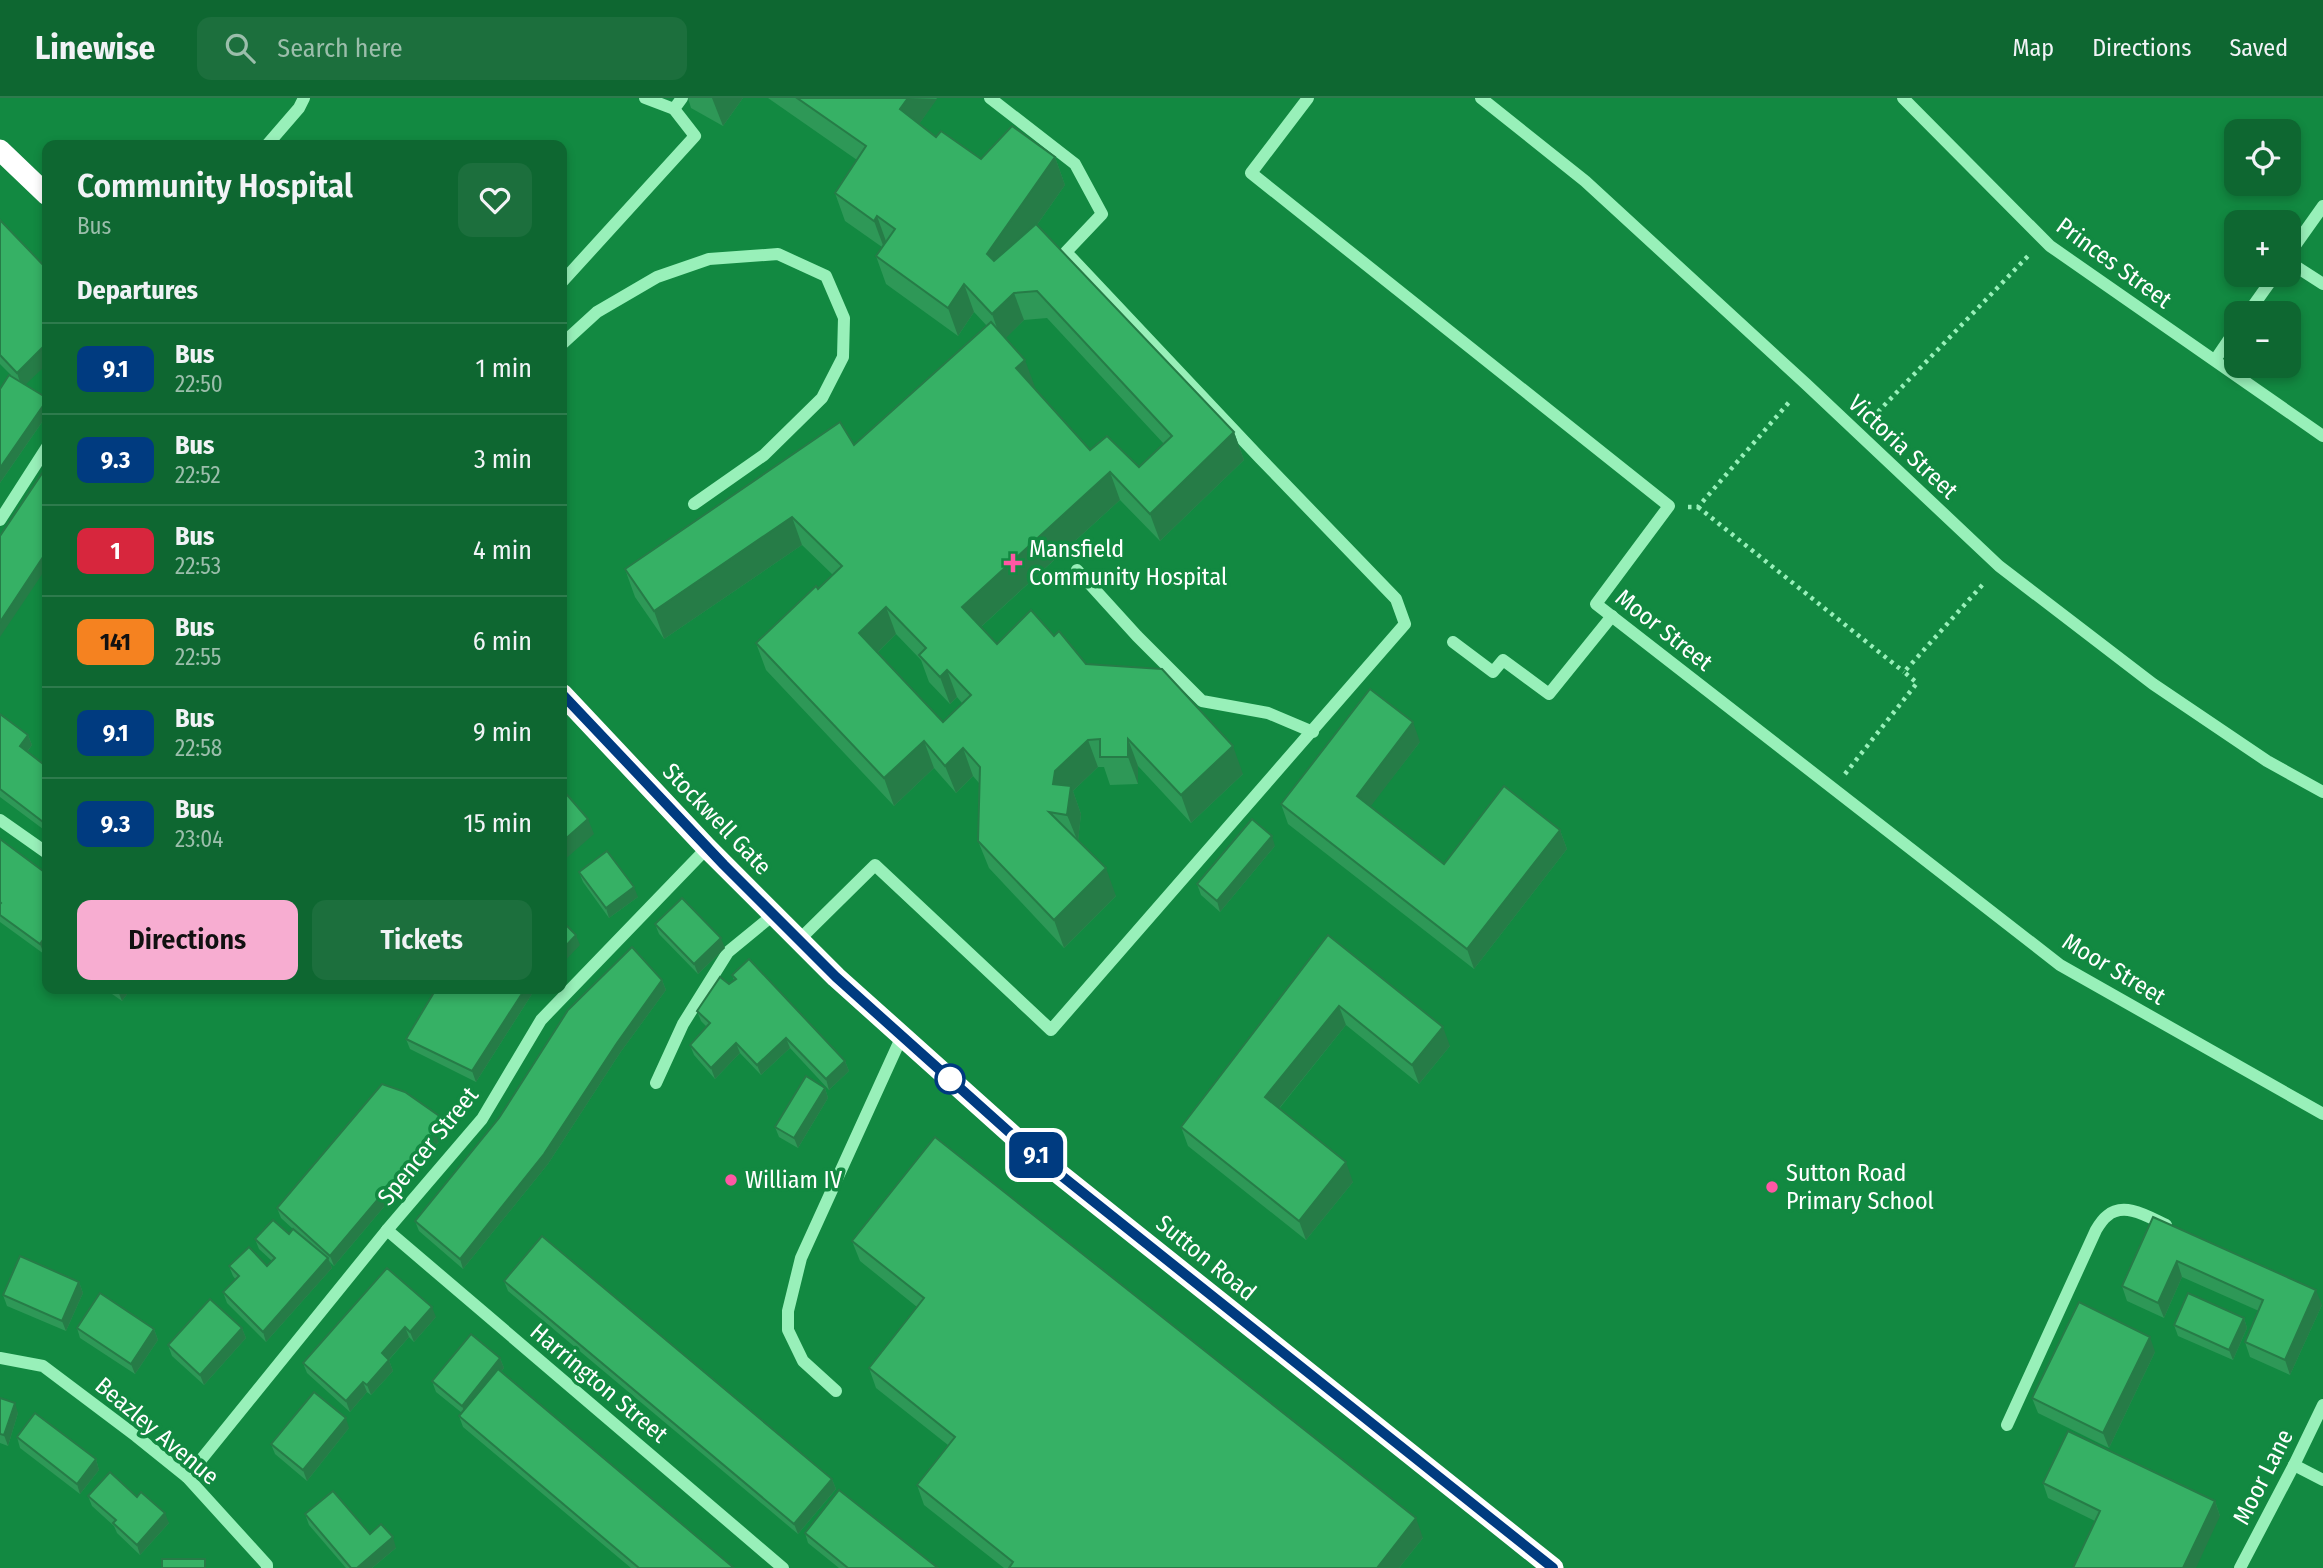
<!DOCTYPE html>
<html lang="en">
<head>
<meta charset="utf-8">
<style>
  :root { --surface:#0e6731; --page:#1c6f3d; --text:#f1f3f6; --muted:#9bbeab; --line:#2e7b4d; --accent:#f7add1 }
  body { margin:0; font-family:"Fira Sans Condensed",sans-serif; background:var(--page); color:var(--text); height:100vh; display:flex; flex-direction:column; font-size:26px; white-space:nowrap }
  * { box-sizing:border-box; margin:0 }
  p { font-size:23px; color:var(--muted) }
  .icon { flex:none; width:38px; height:38px; fill:none; stroke:currentColor; stroke-width:2; stroke-linecap:round; stroke-linejoin:round }
  .map { position:relative; flex:1; overflow:hidden }
  .drawer { position:absolute; left:42px; top:42px; width:525px; height:854px; display:flex; flex-direction:column; background:var(--surface); border-radius:14px; box-shadow:0 4px 10px #0003 }
  .drawer>* { flex:none }
  .badge { padding:0 14px; border-radius:10px; font-size:24px; line-height:46px }
  .controls { position:absolute; left:2224px; top:21px; display:grid; gap:14px }
  .controls a { display:grid; place-items:center; width:77px; height:77px; border-radius:14px; background:var(--surface); box-shadow:0 4px 10px #0003; font-size:35px }
  .map>.badge { position:absolute; translate:-50% -50%; box-shadow:0 0 0 4px #fff }
  h2 { padding:0 35px; font-size:26px; line-height:63px }
  .round { display:grid; place-items:center; flex:none; width:74px; height:74px; border-radius:14px; background:var(--page) }
  .overview { display:flex; align-items:center; justify-content:space-between; height:119px; padding:0 35px }
  h1 { font-size:33px; font-weight:600; line-height:52px }
  .cta { display:flex; gap:14px; margin-top:auto; padding:14px 35px }
  .cta a { flex:1; height:80px; border-radius:14px; background:var(--accent); color:#111; font-size:28px; font-weight:600; line-height:80px; text-align:center }
  .cta a+a { background:var(--page); color:var(--text) }
  ul { padding:0; list-style:none }
  li { display:flex; align-items:center; gap:21px; height:91px; padding:0 35px; border-top:2px solid var(--line) }
  li div { flex:1 }
  li b { display:block; font-size:26px }
  li em { font-style:normal }
  li .badge { min-width:77px; font-weight:700; text-align:center }
  header { display:flex; align-items:center; gap:42px; box-sizing:border-box; height:98px; padding:0 35px; background:var(--surface); border-bottom:2px solid var(--line) }
  header strong { font-size:33px }
  nav { display:flex; gap:38px; margin-inline-start:auto; font-size:24px }
  .search { width:490px; height:63px; background:var(--page); display:flex; align-items:center; gap:18px; box-sizing:border-box; padding:0 24px; border-radius:14px; color:var(--muted); font-size:26px }
  .map>svg:first-child { display:block }
</style>
</head>
<body>
<header>
<strong>Linewise</strong>
<div class="search"><svg class="icon" aria-label="search" viewBox="0 0 24 24"><circle cx="10" cy="10" r="6"/><path d="M15 15l6 6"/></svg>Search here</div>
<nav><a>Map</a><a>Directions</a><a>Saved</a></nav>
</header>
<div class="map">
<svg width="2323" height="1470" viewBox="0 0 2323 1470">
  <rect width="100%" height="100%" fill="#128941"/>
  <g fill="none" stroke-linecap="round" stroke-linejoin="round">
    <g stroke="#98f0b9" stroke-width="4.5" stroke-dasharray="3.5 5" stroke-linecap="butt">
      <polyline points="1872,320 2029,157"/>
      <polyline points="1688,409 1698,409 1791,302"/>
      <polyline points="1698,409 1904,574"/>
      <polyline points="1845,676 1917,585 1904,574 1985,484"/>
    </g>
    <g stroke="#98f0b9" stroke-width="12">
      <polyline points="645,0 674,11"/>
      <polyline points="1308,0 1251,75 1669,408 1596,506 2060,867 2323,1016"/>
      <polyline points="1481,0 1585,83 1806,286 1999,468 2153,586 2267,663 2323,694"/>
      <polyline points="1903,0 2050,148 2323,338"/>
      <polyline points="267,47 299,10 304,0"/>
      <polyline points="2289,156 2323,108"/>
      <polyline points="2289,164 2323,186"/>
      <polyline points="562,184 695,38 674,11 682,0"/>
      <polyline points="2248,215 2275,177"/>
      <polyline points="562,246 597,214 657,179 709,161 778,156 826,178 844,220 843,259 822,300 764,357 694,406"/>
      <polyline points="2215,262 2236,231"/>
      <polyline points="0,422 47,349"/>
      <polyline points="1077,472 1137,538 1202,603 1268,615 1313,634"/>
      <polyline points="1453,544 1493,574 1503,562 1549,596 1612,518"/>
      <polyline points="0,722 47,755"/>
      <polyline points="799,842 875,767 1051,932 1405,526 1396,501 1260,360 1066,154 1102,116 1075,66 990,0"/>
      <polyline points="656,985 683,926 728,854 773,817"/>
      <polyline points="387,1132 783,1470"/>
      <polyline points="0,1260 43,1268 136,1338 187,1379 267,1467 267,1470"/>
      <polyline points="836,1293 803,1263 788,1232 788,1213 801,1160 902,938"/>
      <path d="M2007,1327L2096,1132C2099,1127 2103,1121 2107,1118C2124,1103 2149,1119 2166,1127"/>
      <polyline points="2294,1367 2323,1382"/>
      <polyline points="187,1379 387,1132 482,1021 541,922 707,750"/>
      <polyline points="2240,1470 2294,1367 2323,1307"/>
    </g>
    <g stroke="#fff" stroke-width="21">
      <polyline points="0,52 47,97"/>
      <polyline points="562,596 707,750 836,879 1028,1051 1553,1470"/>
    </g>
  </g>
  <g fill="#2e9857" fill-rule="evenodd">
    <polygon points="688,0 743,0 723,28 691,10"/>
    <path d="M768,0H937L919,26L936,39L981,61L1055,59L1065,87L1037,127L1234,334L1244,362L1160,443L1120,402L981,529L997,546L1054,538L1086,566L1243,676L1191,725L1138,668V686L1110,687L1104,669H1098L1073,693L1081,716L1078,743L1116,798L1064,850L989,770L978,743L979,685L973,678L956,695L934,670L894,708L766,572L756,545L833,477L802,447L664,541L635,499L625,471L854,347L987,228L974,214L958,238L886,186L876,158L882,149L845,123L835,95L857,62ZM1047,220L1164,346L1139,369L1090,352L1034,290L1005,240L1024,222ZM896,536L921,562L929,584L950,606L957,599L962,605L943,624L877,555Z"/>
    <polygon points="0,122 25,287 47,300 47,317 0,385 0,291 11,277 0,266"/>
    <polygon points="0,616 28,637 32,647 27,654 47,669 47,734 0,699"/>
    <polygon points="1420,644 1370,708 1444,766 1560,732 1567,751 1474,871 1288,726 1281,706"/>
    <polygon points="0,741 47,776 47,851 44,856 0,824"/>
    <polygon points="1275,748 1220,814 1201,797 1197,786"/>
    <polygon points="579,774 638,799 609,820 583,784"/>
    <polygon points="655,826 725,850 698,876 659,836"/>
    <polygon points="1328,837 1450,948 1419,986 1346,927 1279,1011 1353,1084 1306,1142 1188,1048 1181,1029"/>
    <polygon points="732,877 845,963 849,973 829,992 790,950 761,977 740,955 715,981 694,957 690,947 707,929 701,923 697,913 734,882"/>
    <polygon points="662,882 666,892 620,955 548,1066 463,1171 419,1133 415,1123"/>
    <polygon points="105,891 131,891 122,903"/>
    <polygon points="532,896 476,984 410,951 406,941"/>
    <polygon points="825,990 828,1000 798,1050 779,1039 775,1029"/>
    <polygon points="449,1032 334,1168 329,1163 332,1170 266,1244 227,1205 223,1194 236,1182 233,1178 229,1168 267,1168 272,1163 259,1151 255,1141 289,1136 293,1131 281,1120 277,1110"/>
    <polygon points="2153,1119 2322,1207 2290,1277 2250,1259 2245,1244 2259,1213 2182,1179 2164,1220 2127,1203 2122,1188"/>
    <polygon points="852,1143 1423,1440 1399,1470 1004,1470 924,1407 917,1387 948,1347 876,1290 869,1270 917,1209 860,1163"/>
    <polygon points="504,1183 832,1381 836,1391 798,1436 508,1193"/>
    <polygon points="79,1184 83,1195 66,1233 7,1208 3,1197"/>
    <polygon points="436,1219 414,1244 409,1239 389,1262 393,1273 371,1297 367,1294 350,1314 307,1275 303,1265"/>
    <polygon points="2244,1220 2247,1230 2233,1262 2178,1238 2174,1227"/>
    <polygon points="77,1230 154,1231 158,1242 135,1276 80,1240"/>
    <polygon points="242,1230 246,1240 204,1287 172,1258 168,1247"/>
    <polygon points="2155,1254 2109,1350 2038,1315 2032,1300"/>
    <polygon points="500,1260 504,1270 501,1274 734,1470 631,1470 463,1329 459,1318 462,1315 436,1294 432,1283"/>
    <polygon points="0,1300 18,1315 8,1348 0,1345"/>
    <polygon points="349,1330 307,1383 275,1356 271,1346"/>
    <polygon points="17,1339 96,1361 99,1372 80,1396 20,1350"/>
    <polygon points="2043,1385 2215,1403 2220,1418 2095,1423 2048,1400"/>
    <polygon points="88,1398 137,1399 169,1425 140,1457 117,1435 114,1428 92,1408"/>
    <polygon points="305,1416 370,1436 396,1450 372,1470 346,1470 309,1427"/>
    <polygon points="805,1435 938,1470 839,1470 808,1445"/>
  </g>
  <g fill="#267c47">
    <polygon points="712,0 743,0 723,28"/>
    <polygon points="908,0 937,1 910,39 900,11"/>
    <polygon points="1055,59 1065,87 997,184 987,156"/>
    <polygon points="877,118 887,146 884,150 874,123"/>
    <polygon points="964,186 974,214 958,238 948,210"/>
    <polygon points="1014,195 1024,222 1002,244 992,216"/>
    <polygon points="47,245 47,266 22,290 17,275"/>
    <polygon points="1025,262 1035,289 1026,297 1016,270"/>
    <polygon points="47,302 47,317 0,385 0,370"/>
    <polygon points="1234,334 1244,362 1160,443 1150,416"/>
    <polygon points="1110,374 1120,402 972,537 962,509"/>
    <polygon points="792,419 802,447 664,541 654,513"/>
    <polygon points="47,453 47,469 0,539 0,524"/>
    <polygon points="886,509 896,536 869,563 859,535"/>
    <polygon points="947,572 957,599 950,606 940,579"/>
    <polygon points="1413,624 1420,644 1364,717 1357,698"/>
    <polygon points="28,637 32,647 23,659 20,648"/>
    <polygon points="1128,641 1138,668 1138,686 1128,659"/>
    <polygon points="1088,642 1098,669 1073,693 1081,716 1078,744 1067,717 1053,686 1055,673"/>
    <polygon points="924,643 934,670 894,708 884,680"/>
    <polygon points="1233,648 1243,676 1191,725 1181,697"/>
    <polygon points="963,650 973,678 956,695 945,668"/>
    <polygon points="588,721 594,736 562,764 562,744"/>
    <polygon points="1560,732 1567,751 1474,871 1467,851"/>
    <polygon points="1272,738 1275,748 1220,814 1217,803"/>
    <polygon points="1106,770 1116,798 1064,850 1054,822"/>
    <polygon points="634,789 638,799 609,820 606,810"/>
    <polygon points="47,836 47,851 44,856 40,846"/>
    <polygon points="576,837 580,847 562,866 562,852"/>
    <polygon points="721,840 725,850 698,876 694,866"/>
    <polygon points="662,882 666,892 620,955 548,1066 463,1171 460,1161"/>
    <polygon points="120,891 131,891 122,903 118,893"/>
    <polygon points="525,891 537,891 532,896 476,984 472,973"/>
    <polygon points="1339,908 1346,927 1272,1019 1265,999"/>
    <polygon points="1443,929 1450,948 1419,986 1412,967"/>
    <polygon points="786,940 790,950 761,977 757,967"/>
    <polygon points="736,945 740,955 715,981 711,970"/>
    <polygon points="845,963 849,973 829,992 826,981"/>
    <polygon points="825,990 828,1000 798,1050 794,1040"/>
    <polygon points="445,1022 449,1032 334,1168 330,1158"/>
    <polygon points="1346,1064 1353,1084 1306,1142 1299,1123"/>
    <polygon points="328,1160 332,1170 266,1244 263,1234"/>
    <polygon points="2177,1163 2182,1179 2164,1220 2158,1205"/>
    <polygon points="79,1184 83,1195 66,1233 62,1223"/>
    <polygon points="2316,1192 2322,1207 2290,1277 2285,1262"/>
    <polygon points="432,1209 436,1219 414,1244 410,1234"/>
    <polygon points="2244,1220 2247,1230 2233,1262 2229,1252"/>
    <polygon points="405,1229 409,1239 385,1266 382,1255"/>
    <polygon points="242,1230 246,1240 204,1287 200,1277"/>
    <polygon points="154,1231 158,1242 135,1276 131,1266"/>
    <polygon points="2150,1239 2155,1254 2109,1350 2103,1335"/>
    <polygon points="500,1260 504,1270 466,1318 462,1308"/>
    <polygon points="389,1262 393,1273 371,1297 367,1287"/>
    <polygon points="363,1284 367,1294 350,1314 346,1303"/>
    <polygon points="15,1305 18,1315 8,1348 4,1337"/>
    <polygon points="346,1320 349,1330 307,1383 303,1372"/>
    <polygon points="96,1361 99,1372 80,1396 77,1386"/>
    <polygon points="832,1381 836,1391 798,1436 794,1426"/>
    <polygon points="2215,1403 2220,1418 2196,1470 2183,1470"/>
    <polygon points="165,1415 169,1425 140,1457 137,1447"/>
    <polygon points="1416,1420 1423,1440 1399,1470 1377,1470"/>
    <polygon points="393,1439 396,1450 372,1470 357,1470"/>
  </g>
  <g fill="#36b165" stroke="#267c47" stroke-width="2" fill-rule="evenodd">
    <path d="M797,0H908L900,11L936,39L941,33L981,61L1012,28L1055,59L987,156L994,163L1036,126L1234,334L1150,416L1110,374L962,509L997,546L1031,512L1054,538L1059,533L1086,566L1162,571L1233,648L1181,697L1128,641V659H1100V641L1088,642L1055,673L1053,686L1071,688L1067,717L1049,714L1106,770L1054,822L978,743L980,669L963,650L945,668L924,643L884,680L756,545L816,488L818,491L842,468L792,419L654,513L625,471L840,324L854,347L991,224L1025,262L1016,270L1090,352L1107,338L1139,369L1172,338L1037,193L1014,195L992,216L964,186L948,210L876,158L895,131L877,118L874,123L835,95L866,48ZM886,509L926,550L919,557L940,579L947,572L971,597L943,624L859,535Z"/>
    <polygon points="0,122 47,171 47,245 17,275 0,257"/>
    <polygon points="9,277 47,300 47,302 0,370 0,291"/>
    <polygon points="47,368 47,453 0,524 0,438"/>
    <polygon points="1370,591 1413,624 1357,698 1444,766 1504,688 1560,732 1467,851 1281,706"/>
    <polygon points="0,616 28,637 20,648 47,669 47,727 0,691"/>
    <polygon points="562,691 588,721 562,744"/>
    <polygon points="1252,721 1272,738 1217,803 1197,786"/>
    <polygon points="0,741 47,776 47,836 40,846 0,817 0,806 1,805 0,804"/>
    <polygon points="607,753 634,789 606,810 579,774"/>
    <polygon points="682,800 721,840 694,866 655,826"/>
    <polygon points="562,823 576,837 562,852"/>
    <polygon points="1328,837 1443,929 1412,967 1339,908 1265,999 1346,1064 1299,1123 1181,1029"/>
    <polygon points="632,849 662,882 617,945 544,1056 460,1161 415,1123 499,1020 568,912"/>
    <polygon points="749,861 845,963 826,981 786,940 757,967 736,945 711,970 690,947 710,925 697,913 720,879 729,886 736,881 732,877"/>
    <polygon points="436,891 525,891 472,973 406,941"/>
    <polygon points="806,978 825,990 794,1040 775,1029"/>
    <polygon points="382,986 405,994 445,1022 330,1158 277,1110"/>
    <polygon points="935,1039 1416,1420 1377,1470 1009,1470 1013,1464 917,1387 955,1339 869,1270 924,1200 852,1143"/>
    <polygon points="2153,1119 2316,1192 2285,1262 2245,1244 2263,1202 2177,1163 2158,1205 2122,1188"/>
    <polygon points="273,1122 289,1136 293,1131 328,1160 263,1234 223,1194 239,1178 229,1168 249,1149 267,1168 275,1160 255,1141"/>
    <polygon points="542,1138 832,1381 794,1426 504,1183"/>
    <polygon points="20,1158 79,1184 62,1223 3,1197"/>
    <polygon points="387,1170 432,1209 410,1234 405,1229 382,1255 389,1262 367,1287 363,1284 346,1303 303,1265"/>
    <polygon points="100,1195 154,1231 131,1266 77,1230"/>
    <polygon points="2188,1195 2244,1220 2229,1252 2174,1227"/>
    <polygon points="210,1201 242,1230 200,1277 168,1247"/>
    <polygon points="2079,1204 2150,1239 2103,1335 2032,1300"/>
    <polygon points="471,1236 500,1260 462,1308 432,1283"/>
    <polygon points="498,1271 734,1470 639,1470 459,1318"/>
    <polygon points="314,1294 346,1320 303,1372 271,1346"/>
    <polygon points="0,1300 15,1305 4,1337 0,1336"/>
    <polygon points="35,1315 96,1361 77,1386 17,1339"/>
    <polygon points="2068,1333 2215,1403 2183,1470 2073,1470 2100,1413 2043,1385"/>
    <polygon points="110,1374 137,1399 141,1394 165,1415 137,1447 113,1425 116,1422 88,1398"/>
    <polygon points="839,1392 938,1470 848,1470 805,1435"/>
    <polygon points="333,1393 370,1436 381,1426 393,1439 357,1470 351,1470 305,1416"/>
    <rect x="162" y="1461" width="43" height="9"/>
  </g>
  <g fill="none" stroke-linecap="round" stroke-linejoin="round">
    <g stroke="#fff" stroke-width="16">
      <polyline id="line" points="562,596 724,767 836,879 1028,1051 1553,1470"/>
    </g>
    <use href="#line" stroke="#003b80" stroke-width="10"/>
  </g>
  <g fill="#ff57a4" stroke="#128941" stroke-width="2.5">
    <path d="M1009.5 454.5h7v7h7v7h-7v7h-7v-7h-7v-7h7z"/>
    <circle cx="731" cy="1082" r="7"/>
    <circle cx="1772" cy="1089" r="7"/>
  </g>
  <circle fill="#fff" stroke="#003b80" stroke-width="3.5" cx="950" cy="981" r="14"/>
  <g text-anchor="middle" stroke-width="7" stroke-linejoin="round" paint-order="stroke">
    <g font-size="24" fill="#fff" stroke="#128941">
      <text transform="translate(2114 165) rotate(36)" y="8">Princes Street</text>
      <text transform="translate(1903 349) rotate(43)" y="8">Victoria Street</text>
      <text transform="translate(1664 532) rotate(38)" y="8">Moor Street</text>
      <text transform="translate(717 721) rotate(46)" y="8">Stockwell Gate</text>
      <text transform="translate(2114 871) rotate(31)" y="8">Moor Street</text>
      <text transform="translate(428 1048) rotate(-51)" y="8">Spencer Street</text>
      <text transform="translate(1206 1160) rotate(39)" y="8">Sutton Road</text>
      <text transform="translate(599 1285) rotate(40)" y="8">Harrington Street</text>
      <text transform="translate(157 1333) rotate(40)" y="8">Beazley Avenue</text>
      <text transform="translate(2263 1379) rotate(-63)" y="8">Moor Lane</text>
    </g>
    <g font-size="24" fill="#fff" stroke="#128941" text-anchor="start">
      <text x="1029" y="459">Mansfield<tspan x="1029" dy="28">Community Hospital</tspan></text>
      <text x="1786" y="1083">Sutton Road<tspan x="1786" dy="28">Primary School</tspan></text>
      <text x="745" y="1090">William IV</text>
    </g>
  </g>
</svg>
<div class="controls">
<a><svg class="icon" aria-label="locate" viewBox="0 0 24 24"><circle cx="12" cy="12" r="6"/><path d="M12 2v4M12 18v4M2 12h4M18 12h4"/></svg></a>
<a>+</a>
<a>−</a>
</div>
<b class="badge" style="left:1036px;top:1057px;background:#003b80;color:#fff">9.1</b>
<section class="drawer">
<div class="overview"><div><h1>Community Hospital</h1><p>Bus</p></div><a class="round"><svg class="icon" aria-label="heart" viewBox="0 0 24 24"><path d="M12 20l-8-8c-3-5 5-10 8-4 3-6 11-1 8 4z"/></svg></a></div>
<h2>Departures</h2>
<ul>
<li><span class="badge" style="background:#003b80;color:#fff">9.1</span><div><b>Bus</b><p>22:50</p></div><em>1 min</em></li>
<li><span class="badge" style="background:#003b80;color:#fff">9.3</span><div><b>Bus</b><p>22:52</p></div><em>3 min</em></li>
<li><span class="badge" style="background:#d7263d;color:#fff">1</span><div><b>Bus</b><p>22:53</p></div><em>4 min</em></li>
<li><span class="badge" style="background:#f58220;color:#111">141</span><div><b>Bus</b><p>22:55</p></div><em>6 min</em></li>
<li><span class="badge" style="background:#003b80;color:#fff">9.1</span><div><b>Bus</b><p>22:58</p></div><em>9 min</em></li>
<li><span class="badge" style="background:#003b80;color:#fff">9.3</span><div><b>Bus</b><p>23:04</p></div><em>15 min</em></li>
</ul>
<div class="cta"><a>Directions</a><a>Tickets</a></div>
</section>
</div>
</body>
</html>
